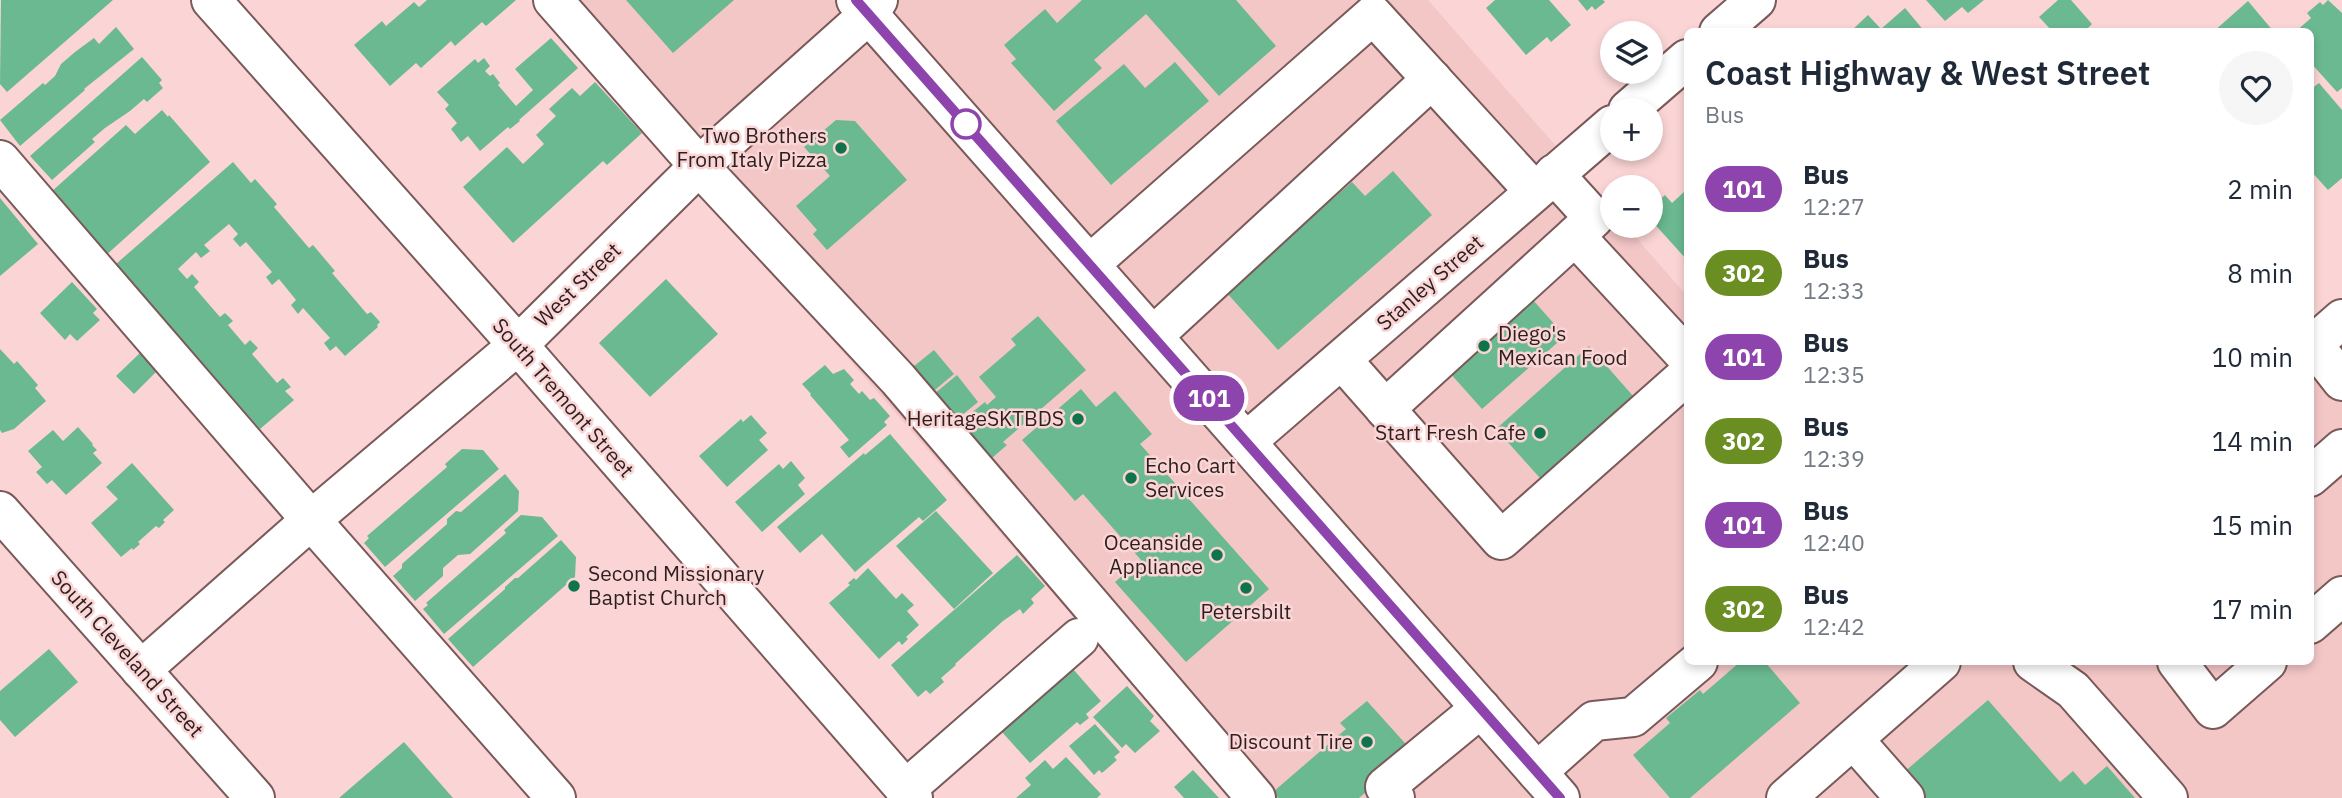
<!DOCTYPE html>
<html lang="en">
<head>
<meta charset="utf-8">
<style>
  :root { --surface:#fff; --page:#f6f6f7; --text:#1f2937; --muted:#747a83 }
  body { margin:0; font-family:"IBM Plex Sans",sans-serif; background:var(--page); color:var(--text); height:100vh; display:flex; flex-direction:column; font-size:26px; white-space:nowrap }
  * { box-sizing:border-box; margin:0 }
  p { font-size:23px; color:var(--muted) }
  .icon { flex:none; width:38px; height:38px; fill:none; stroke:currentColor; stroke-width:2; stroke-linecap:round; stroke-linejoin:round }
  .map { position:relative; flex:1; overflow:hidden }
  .panel { position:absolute; left:1684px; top:28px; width:630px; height:637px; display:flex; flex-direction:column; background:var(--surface); border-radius:10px; box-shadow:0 4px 10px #0003 }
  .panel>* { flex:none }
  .badge { padding:0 14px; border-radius:23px; font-size:24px; line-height:46px }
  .tools { position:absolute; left:1600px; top:21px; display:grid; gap:14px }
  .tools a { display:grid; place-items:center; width:63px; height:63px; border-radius:50%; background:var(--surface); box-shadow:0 4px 10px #0003; font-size:35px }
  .map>.badge { position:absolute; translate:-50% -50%; box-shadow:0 0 0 4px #fff }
  .round { display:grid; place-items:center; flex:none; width:74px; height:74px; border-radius:37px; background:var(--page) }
  .headline { display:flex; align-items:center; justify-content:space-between; height:119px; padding:0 21px }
  h1 { font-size:33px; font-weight:600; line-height:52px }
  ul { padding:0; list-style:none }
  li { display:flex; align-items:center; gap:21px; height:84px; padding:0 21px }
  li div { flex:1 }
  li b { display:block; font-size:26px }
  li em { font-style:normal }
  li .badge { min-width:77px; font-weight:700; text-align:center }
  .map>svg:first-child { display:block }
</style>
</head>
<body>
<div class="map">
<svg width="2342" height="798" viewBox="0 0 2342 798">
  <rect width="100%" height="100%" fill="#fbd5d5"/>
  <polygon fill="#f4c7c7" points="536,0 1428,0 1612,210 1612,226 1626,226 1687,296 1687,662 2310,662 2310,381 2342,354 2342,798 1231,798"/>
  <g fill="#6bb990">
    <polygon points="1,0 113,0 7,92 0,84"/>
    <polygon points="427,0 516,0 486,26 482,22 455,46 451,41 421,68 416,63 390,86 354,45 382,21 386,26 414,2 419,7"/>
    <polygon points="626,0 734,0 673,53"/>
    <polygon points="1082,0 1236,0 1276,46 1219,96 1146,14 1094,60 1102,68 1054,111 1011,63 1016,59 1004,45 1045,9 1057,23"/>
    <polygon points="1495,0 1549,0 1571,25 1551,42 1547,37 1526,55 1486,8"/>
    <polygon points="1578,0 1603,0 1605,2 1595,10 1592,6 1587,11"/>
    <polygon points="1926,0 1984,0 1968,13 1962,7 1945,21"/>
    <polygon points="2058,0 2071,0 2092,24 2084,32 2053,32 2039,17"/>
    <polygon points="2328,0 2342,13 2342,88 2337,92 2310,62 2310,32 2295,32 2311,18 2307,13 2320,2 2323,5"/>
    <polygon points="2248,1 2274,32 2213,32"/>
    <polygon points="1905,8 1925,32 1850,32 1868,15 1881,29"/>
    <polygon points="116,27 134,49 84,89 85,90 20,146 0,120 43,83 45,85 55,76 61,64 75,52 94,38 99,44"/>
    <polygon points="551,38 578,68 519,120 520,121 510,129 508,127 480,151 468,136 461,142 451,129 457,123 445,109 449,105 437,92 475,59 478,63 484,58 490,66 485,71 490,76 493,74 500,83 498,85 516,106 533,90 515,69"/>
    <polygon points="142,57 162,80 159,83 163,88 147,102 144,99 130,111 105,128 92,139 95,142 52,180 30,156"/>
    <polygon points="1175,62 1209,101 1111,185 1056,121 1124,64 1145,88"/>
    <polygon points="595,82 642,133 607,165 603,161 513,243 463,187 507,147 523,164 544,144 536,135 556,116 549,109 572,88 580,96"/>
    <polygon points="2319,83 2342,110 2342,178 2328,190 2310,170 2310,90"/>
    <polygon points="162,110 168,117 169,115 210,162 105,256 51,192 126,125 135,134"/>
    <polygon points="836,120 855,121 907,180 827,250 813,234 817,230 796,206 830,176 804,147"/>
    <polygon points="233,162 251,183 255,179 277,204 274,207 309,248 313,245 335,271 332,273 367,314 371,312 380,322 377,325 378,327 345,356 336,346 330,351 324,343 330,338 303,308 298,314 291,305 296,300 279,279 272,285 266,277 272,272 246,242 240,247 233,239 238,234 229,224 204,245 210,251 201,258 196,252 178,269 187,279 192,274 199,282 194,287 220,317 225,313 233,321 228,325 245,345 250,340 258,348 252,354 277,383 283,378 291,387 285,391 294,400 260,429 116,264"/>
    <polygon points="1393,171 1432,215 1278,350 1226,292 1352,182 1365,196"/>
    <polygon points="1684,192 1687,196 1687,260 1650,219 1650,208 1665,195 1672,203"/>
    <polygon points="0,198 38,244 0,276"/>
    <polygon points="666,279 718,334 650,397 599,343"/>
    <polygon points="72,282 97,309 93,313 100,320 77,341 70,334 65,340 40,313"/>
    <polygon points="1524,290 1565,336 1482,409 1441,363"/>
    <polygon points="1038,316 1086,370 1003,442 1007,445 992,458 965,428 975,419 970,414 985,402 987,405 996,397 979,377 1016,345 1011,339"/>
    <polygon points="1589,346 1641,405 1548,487 1496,429"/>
    <polygon points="0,349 14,364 17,361 38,385 35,388 46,401 14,429 2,433 0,430"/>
    <polygon points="934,350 954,374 924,399 903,375"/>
    <polygon points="142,351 159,369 134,394 116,376"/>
    <polygon points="825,365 833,374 844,369 854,380 850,384 859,394 862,391 870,400 874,398 890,416 884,422 887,425 849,458 840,447 849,440 810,395 811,394 802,384"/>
    <polygon points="957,375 978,402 950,425 928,399"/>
    <polygon points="1081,389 1096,407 1115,391 1152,434 1140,444 1269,589 1186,662 1115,582 1141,560 1083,494 1075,501 1022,440"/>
    <polygon points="751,415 767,433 759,440 768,450 727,487 699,456 741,419 743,422"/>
    <polygon points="78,427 93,444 92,445 97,450 93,453 102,463 66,495 52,480 47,484 36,472 42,467 28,451 53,430 63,441"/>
    <polygon points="890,434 947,500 923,521 919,517 855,572 822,534 800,553 777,527 864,453 865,455"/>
    <polygon points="462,449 483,450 499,469 385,567 364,543 369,538 367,536 447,467 445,464"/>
    <polygon points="791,461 805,478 798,485 805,494 762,532 735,502 779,464 783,469"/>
    <polygon points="132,463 174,510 163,520 165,522 159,528 156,526 138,542 140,544 133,550 132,548 121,557 91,523 118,499 106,487"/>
    <polygon points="505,474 519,491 518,511 470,554 458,555 443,568 443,576 415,601 393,576 402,568 402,564 447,524 447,519 456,511 461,512"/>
    <polygon points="936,511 993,573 954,609 896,546"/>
    <polygon points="521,515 542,517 558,536 444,634 423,609 428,605 426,603 506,533 504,530"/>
    <polygon points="561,540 576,557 575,577 473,667 448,639 505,589 505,587 515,578 518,578"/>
    <polygon points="1017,555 1045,586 1031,599 1034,603 1023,614 1020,609 1003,621 955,664 956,665 941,678 944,682 930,694 926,690 918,697 891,665"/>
    <polygon points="868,568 896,599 902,593 914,605 907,611 919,625 906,637 908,639 902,645 899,641 879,659 829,603 850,585 848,583 854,578 856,580"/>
    <polygon points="49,649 78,682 15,737 0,720 0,691"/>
    <polygon points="1740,662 1765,662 1800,703 1690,798 1670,798 1633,755 1670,723 1666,718 1700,690 1703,694"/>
    <polygon points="1073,669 1101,701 1086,714 1089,718 1080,725 1077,722 1030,763 1002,732 1017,719 1015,717 1032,702 1034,703 1045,694 1044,691 1055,681 1057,683"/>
    <polygon points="1127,686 1154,716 1150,721 1160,731 1135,753 1126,744 1122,748 1093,717"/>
    <polygon points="1988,700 2060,782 2073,771 2085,785 2107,766 2135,798 1925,798 1903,773"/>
    <polygon points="1367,701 1413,752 1359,798 1278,798 1273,792 1346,729 1340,723"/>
    <polygon points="1095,724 1120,752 1114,757 1117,760 1102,773 1099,770 1094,775 1069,746"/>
    <polygon points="404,742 453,798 339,798"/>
    <polygon points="1066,757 1101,794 1097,798 1016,798 1031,785 1025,778 1045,760 1053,769"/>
    <polygon points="1193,770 1219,798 1184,798 1174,787"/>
  </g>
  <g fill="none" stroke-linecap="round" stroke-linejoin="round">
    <g stroke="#795959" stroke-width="42">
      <g id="minor">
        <polyline points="211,0 518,345 913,798"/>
        <polyline points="553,0 699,166 898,379 1256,798"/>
        <polyline points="1719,32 1756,0"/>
        <polyline points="1628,110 1687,59"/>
        <polyline points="0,160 311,520 556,798"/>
        <polyline points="1554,174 1594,218 1575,236"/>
        <polyline points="1090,264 1373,15 1534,191"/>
        <polyline points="1153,336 1432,79"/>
        <polyline points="2313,344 2342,381"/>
        <polyline points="2310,347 2342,319"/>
        <polyline points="1342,360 1501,540 1687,375"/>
        <polyline points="1385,409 1575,236 1687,357"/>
        <polyline points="1247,441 1612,125"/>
        <polyline points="2310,477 2342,449"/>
        <polyline points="0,511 255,798"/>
        <polyline points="2310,624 2342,596"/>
        <polyline points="2033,662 2073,690 2168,798"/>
        <polyline points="2177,662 2213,709 2267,662"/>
        <polyline points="141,670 311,520 518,345 699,166 869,14 878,0"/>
        <polyline points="1854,740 1905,798"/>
        <polyline points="1537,772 1594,721 1633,717 1698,662"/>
        <polyline points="905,790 1079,638"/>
        <polyline points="1395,798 1385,787 1481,708"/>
        <polyline points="1786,798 1941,662"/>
      </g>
    </g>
    <g stroke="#795959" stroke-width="42">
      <polyline id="major" points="856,0 1560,798"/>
    </g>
    <use href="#minor" stroke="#fff" stroke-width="38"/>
    <use href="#major" stroke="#fff" stroke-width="38"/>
  </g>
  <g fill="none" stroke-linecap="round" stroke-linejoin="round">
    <g stroke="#fff" stroke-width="16">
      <polyline id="line" points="856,0 1560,798"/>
    </g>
    <use href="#line" stroke="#8e44ad" stroke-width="10"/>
  </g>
  <circle fill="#fff" stroke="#8e44ad" stroke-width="3.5" cx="966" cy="124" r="14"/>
  <g fill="#0f744c" stroke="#fbd5d5" stroke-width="2.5">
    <circle cx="841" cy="148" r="7"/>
    <circle cx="1484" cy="346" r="7"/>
    <circle cx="1078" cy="419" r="7"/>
    <circle cx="1540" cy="433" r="7"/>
    <circle cx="1131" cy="478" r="7"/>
    <circle cx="1217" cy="555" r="7"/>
    <circle cx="574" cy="586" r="7"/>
    <circle cx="1246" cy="588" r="7"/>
    <circle cx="1367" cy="742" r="7"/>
  </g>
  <g text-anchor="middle" stroke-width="5" stroke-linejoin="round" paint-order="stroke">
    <g font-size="21" fill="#2c1f1f" stroke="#fbd5d5" text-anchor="end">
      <text x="827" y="143">Two Brothers<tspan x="827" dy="24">From Italy Pizza</tspan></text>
      <text x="1498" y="341" text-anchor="start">Diego's<tspan x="1498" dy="24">Mexican Food</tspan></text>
      <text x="1064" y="426">HeritageSKTBDS</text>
      <text x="1526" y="440">Start Fresh Cafe</text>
      <text x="1145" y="473" text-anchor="start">Echo Cart<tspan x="1145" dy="24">Services</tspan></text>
      <text x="1203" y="550">Oceanside<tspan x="1203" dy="24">Appliance</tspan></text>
      <text x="588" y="581" text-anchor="start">Second Missionary<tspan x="588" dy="24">Baptist Church</tspan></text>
      <text x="1246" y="619" text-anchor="middle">Petersbilt</text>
      <text x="1353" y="749">Discount Tire</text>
    </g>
    <g font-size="21" fill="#2c1f1f" stroke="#fbd5d5">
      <text transform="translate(1430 283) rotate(-41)" y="7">Stanley Street</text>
      <text transform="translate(578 285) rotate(-44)" y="7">West Street</text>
      <text transform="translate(563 398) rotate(49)" y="7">South Tremont Street</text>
      <text transform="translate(127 654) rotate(48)" y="7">South Cleveland Street</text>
    </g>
  </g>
</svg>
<div class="tools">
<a><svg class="icon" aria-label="layers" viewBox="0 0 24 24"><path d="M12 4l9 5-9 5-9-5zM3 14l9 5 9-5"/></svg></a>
<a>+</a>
<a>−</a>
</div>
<b class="badge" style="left:1209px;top:398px;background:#8e44ad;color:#fff">101</b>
<section class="panel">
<div class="headline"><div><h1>Coast Highway &amp; West Street</h1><p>Bus</p></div><a class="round"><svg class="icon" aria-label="heart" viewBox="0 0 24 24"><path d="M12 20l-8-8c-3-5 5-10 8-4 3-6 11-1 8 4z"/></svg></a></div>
<ul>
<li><span class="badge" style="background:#8e44ad;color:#fff">101</span><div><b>Bus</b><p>12:27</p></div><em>2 min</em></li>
<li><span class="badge" style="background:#6b8e23;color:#fff">302</span><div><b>Bus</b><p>12:33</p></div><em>8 min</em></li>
<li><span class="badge" style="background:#8e44ad;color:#fff">101</span><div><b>Bus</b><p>12:35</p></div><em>10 min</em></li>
<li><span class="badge" style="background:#6b8e23;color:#fff">302</span><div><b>Bus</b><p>12:39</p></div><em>14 min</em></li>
<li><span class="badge" style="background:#8e44ad;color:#fff">101</span><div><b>Bus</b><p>12:40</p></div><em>15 min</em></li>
<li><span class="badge" style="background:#6b8e23;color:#fff">302</span><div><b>Bus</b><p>12:42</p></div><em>17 min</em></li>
</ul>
</section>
</div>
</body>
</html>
